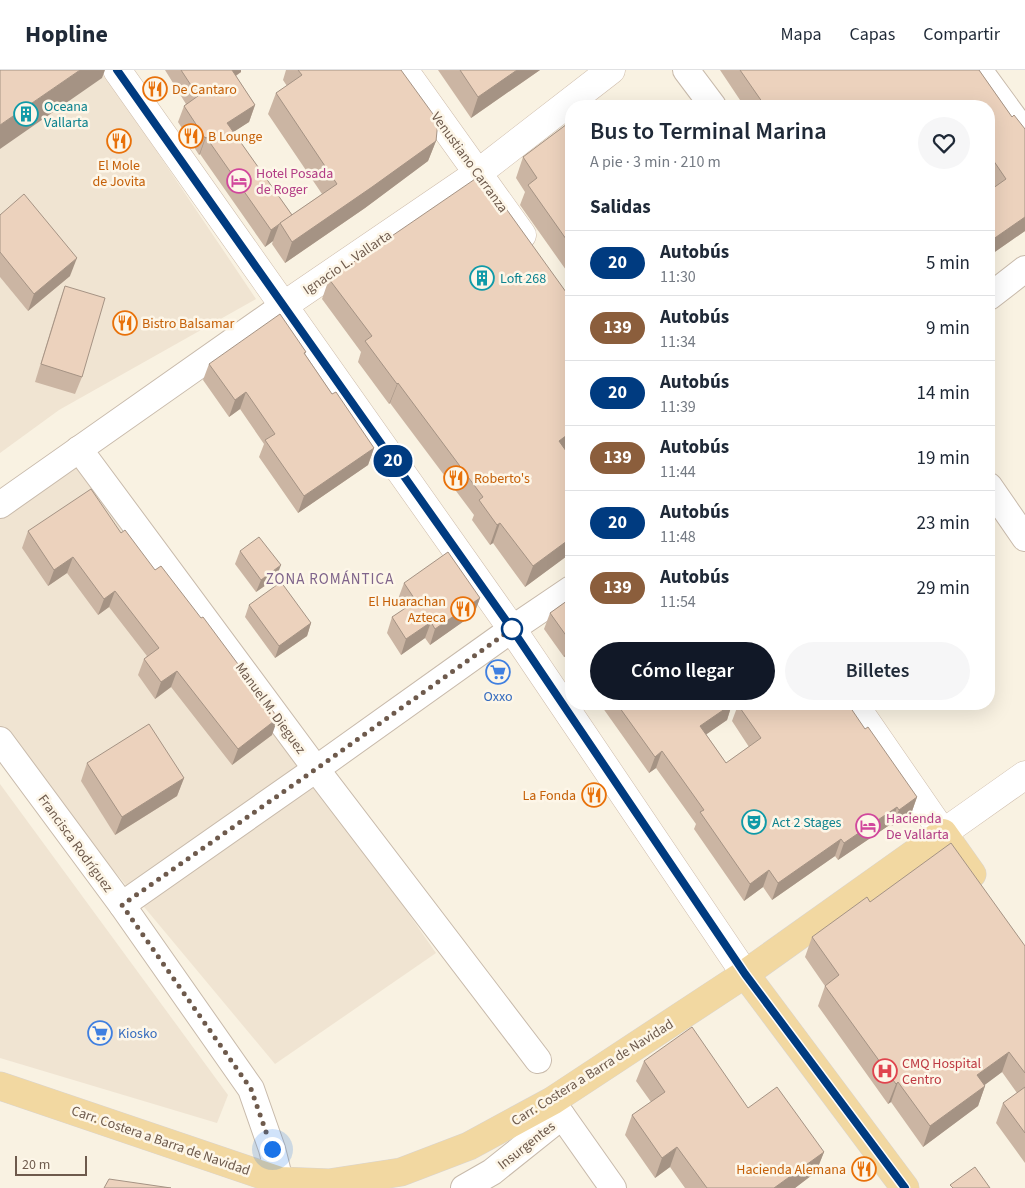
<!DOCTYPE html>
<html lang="es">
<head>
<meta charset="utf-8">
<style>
  :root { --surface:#fff; --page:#f6f6f7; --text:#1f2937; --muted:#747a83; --line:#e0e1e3; --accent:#111827 }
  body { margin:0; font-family:"Source Sans 3",sans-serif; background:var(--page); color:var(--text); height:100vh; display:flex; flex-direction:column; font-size:19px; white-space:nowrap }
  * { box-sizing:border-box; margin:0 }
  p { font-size:16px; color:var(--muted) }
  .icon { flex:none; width:28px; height:28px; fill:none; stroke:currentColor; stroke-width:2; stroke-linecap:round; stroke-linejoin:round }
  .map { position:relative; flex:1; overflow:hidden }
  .details { position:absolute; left:565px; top:30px; width:430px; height:610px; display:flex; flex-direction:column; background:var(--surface); border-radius:20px; box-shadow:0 5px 20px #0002 }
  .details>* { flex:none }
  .badge { padding:0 10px; border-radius:16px; font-size:18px; line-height:32px }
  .scale { position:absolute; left:15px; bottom:12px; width:72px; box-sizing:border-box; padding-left:5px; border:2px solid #6e5a4c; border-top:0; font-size:14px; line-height:18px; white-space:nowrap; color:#6e5a4c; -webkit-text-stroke:4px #fdf6e8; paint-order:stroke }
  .you { position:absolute; width:25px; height:25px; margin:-12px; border:4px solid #fff; border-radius:50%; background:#1a73e8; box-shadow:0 0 0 8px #1a73e833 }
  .map>.badge { position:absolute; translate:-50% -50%; box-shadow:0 0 0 2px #fff }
  h2 { padding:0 25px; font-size:19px; line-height:45px }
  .round { display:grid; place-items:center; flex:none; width:52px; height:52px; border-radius:26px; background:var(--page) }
  .summary { display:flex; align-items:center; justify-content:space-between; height:85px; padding:0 25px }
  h1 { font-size:24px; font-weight:600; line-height:38px }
  .button { display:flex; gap:10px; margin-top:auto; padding:10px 25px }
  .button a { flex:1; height:58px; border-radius:30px; background:var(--accent); color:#fff; font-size:20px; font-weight:600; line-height:58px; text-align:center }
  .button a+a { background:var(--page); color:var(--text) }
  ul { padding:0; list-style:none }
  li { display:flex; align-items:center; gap:15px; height:65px; padding:0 25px; border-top:1px solid var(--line) }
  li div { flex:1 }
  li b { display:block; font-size:19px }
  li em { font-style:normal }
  li .badge { min-width:55px; font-weight:700; text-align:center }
  header { display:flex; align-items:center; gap:30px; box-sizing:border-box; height:70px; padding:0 25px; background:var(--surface); border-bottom:1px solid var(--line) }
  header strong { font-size:24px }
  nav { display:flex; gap:28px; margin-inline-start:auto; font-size:18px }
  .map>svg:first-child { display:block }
</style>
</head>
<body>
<header>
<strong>Hopline</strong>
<nav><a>Mapa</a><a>Capas</a><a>Compartir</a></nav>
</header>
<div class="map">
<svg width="1025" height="1118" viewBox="0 0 1025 1118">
  <rect width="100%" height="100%" fill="#f9f2e2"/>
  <g fill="#f0e4d2">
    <polygon points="0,0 102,0 256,229 59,340 0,383"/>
    <polygon points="76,392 282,662 436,883 275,994 0,664 0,443"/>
    <polygon points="0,714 228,1025 217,1053 0,988"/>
  </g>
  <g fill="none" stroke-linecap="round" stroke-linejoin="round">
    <g stroke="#c8baab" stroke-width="28">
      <g id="street">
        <polyline points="686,0 713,36"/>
        <polyline points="979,0 1025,63"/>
        <polyline points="989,227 1025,199"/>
        <polyline points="79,379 316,699 538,990"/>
        <polyline points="989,416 1025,468"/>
        <polyline points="0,435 283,236"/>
        <polyline points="0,670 122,835 251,1019 272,1079 280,1111"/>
        <polyline points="122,835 316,699 512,559 571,519"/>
        <polyline points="553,1033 613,1118"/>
        <polyline points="464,1118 492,1102 562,1046"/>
      </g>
    </g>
    <g stroke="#cebcab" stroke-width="29">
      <g id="secondary">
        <polyline points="117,0 512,559 745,904"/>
        <polyline points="404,0 522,165"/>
        <polyline points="283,236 478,103 611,0"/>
        <polyline points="854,634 943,763 1025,705"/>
      </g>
    </g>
    <g stroke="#d9d4d0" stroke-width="29">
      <g id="primary">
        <polyline points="745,904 905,1118"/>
        <polyline points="0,1016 280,1111 329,1113 401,1102 469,1076 552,1031 745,904 943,763 972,804"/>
      </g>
    </g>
    <use href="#street" stroke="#fff" stroke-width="26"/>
    <use href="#secondary" stroke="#fff" stroke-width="28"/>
    <use href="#primary" stroke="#f2d8a1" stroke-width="28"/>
  </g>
  <g fill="#cbb5a3">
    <polygon points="165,0 241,0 241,2 236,6 255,35 249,52 233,62 292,145 322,124 268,44 276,23 287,16 283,10 286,0 401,0 436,71 428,91 365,138 285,193 272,174 273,171 265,177 200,84 199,85 178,52 184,36 186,34"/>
    <polygon points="438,0 540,0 471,48"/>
    <polygon points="720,0 979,0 1012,47 1025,59 1025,161 989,186 989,121 992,119 989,114 989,36 744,36"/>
    <polygon points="571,51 571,207 520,135 525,122 516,108 523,87"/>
    <polygon points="499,136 566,222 571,226 571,377 566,381 571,388 571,483 525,517 493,473 490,475 472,450 474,445 390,333 389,334 358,292 361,282 322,229 329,209"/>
    <polygon points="0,145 70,206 28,241 0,207"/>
    <polygon points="65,216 82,307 75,324 35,312 59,233"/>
    <polygon points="306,282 305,284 332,324 374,378 368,395 298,443 259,387 264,374 240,339 229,347 203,310 209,294"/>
    <polygon points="28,461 121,463 272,665 232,695 171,617 155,629 138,605 144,589 147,586 109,537 98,545 67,503 48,516 22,478"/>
    <polygon points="240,481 276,508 256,522 235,494"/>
    <polygon points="404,513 480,528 474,544 430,575 425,568 401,585 387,563 392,547 405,539 398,529"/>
    <polygon points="571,528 571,594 566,586 564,587 544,559 550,543"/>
    <polygon points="249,535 311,553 307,566 275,588 245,547"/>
    <polygon points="600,634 732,634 727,650 706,664 726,693 749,677 732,651 738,635 865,659 917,727 911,744 892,756 891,754 838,790 835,786 772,830 763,817 744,831 694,759 696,754 656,698 649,703"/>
    <polygon points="87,693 184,708 177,726 115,765 81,711"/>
    <polygon points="870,832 1025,876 1025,1093 996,1053 1003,1033 1017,1023 1002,1002 984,1015 985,1016 978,1036 923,1077 891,1032 888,1034 818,936 825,916 805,887 812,867"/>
    <polygon points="644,991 748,1038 824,1082 816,1102 795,1118 685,1118 670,1097 655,1108 625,1065 632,1045 651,1032 636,1011"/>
  </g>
  <g fill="#a59384">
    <polygon points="80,0 105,0 102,8 0,79 0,55"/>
    <polygon points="229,0 241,0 241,2 224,13"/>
    <polygon points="517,0 540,0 471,48 478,27"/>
    <polygon points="255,35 249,52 221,70 227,53"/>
    <polygon points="206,67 200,84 199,85 205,68"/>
    <polygon points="436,71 428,91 365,138 285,193 292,172"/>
    <polygon points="1025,147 1025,161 989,186 989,172"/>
    <polygon points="279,155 273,171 265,177 271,160"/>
    <polygon points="77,188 70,206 28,241 34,224"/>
    <polygon points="398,313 390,333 389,334 397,314"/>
    <polygon points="246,322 240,339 229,347 235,330"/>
    <polygon points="571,362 571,377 551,392 559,371"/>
    <polygon points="374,378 368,395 298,443 304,426"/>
    <polygon points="500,453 493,473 490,475 497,455"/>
    <polygon points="571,468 571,483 525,517 533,496"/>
    <polygon points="73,487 67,503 48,516 54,500"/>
    <polygon points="281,495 276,508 256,522 261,510"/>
    <polygon points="115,521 109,537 98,545 104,529"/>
    <polygon points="480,528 474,544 430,575 435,559"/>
    <polygon points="431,552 425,568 401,585 406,569"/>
    <polygon points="311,553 307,566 275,588 279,576"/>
    <polygon points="571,570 566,586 564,587 570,571"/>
    <polygon points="177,601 171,617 155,629 161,612"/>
    <polygon points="732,634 727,650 694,673 700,656"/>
    <polygon points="278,648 272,665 232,695 238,679"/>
    <polygon points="662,681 656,698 649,703 655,687"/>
    <polygon points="184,708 177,726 115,765 122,747"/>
    <polygon points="917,727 911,744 892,756 899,740"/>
    <polygon points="897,737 891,754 838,790 844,773"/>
    <polygon points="841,769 835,786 772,830 778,813"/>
    <polygon points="769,800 763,817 744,831 750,814"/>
    <polygon points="1009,982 1002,1002 970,1026 977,1005"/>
    <polygon points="898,1012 891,1032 888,1034 896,1014"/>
    <polygon points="985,1016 978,1036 923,1077 930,1056"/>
    <polygon points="677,1077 670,1097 655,1108 662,1088"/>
    <polygon points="824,1082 816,1102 795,1118 774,1118"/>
  </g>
  <g fill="#ecd2bd" stroke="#a59384">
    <polygon points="0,0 80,0 0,55"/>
    <polygon points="181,0 232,0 255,35 227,53 292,145 271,160 206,67 205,68 184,36 198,26"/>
    <polygon points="298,0 401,0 438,51 436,71 372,117 292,172 280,153 337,114 276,23 302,5"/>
    <polygon points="460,0 517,0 478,27"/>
    <polygon points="740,0 979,0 1012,47 1014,45 1025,59 1025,147 989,172 989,121 1006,109 989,84 989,36 765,36"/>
    <polygon points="571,51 571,176 528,115 537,108 523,87"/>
    <polygon points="478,107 499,136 502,133 566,222 571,226 571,362 559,371 571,388 571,468 533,496 500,453 497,455 479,430 483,427 398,313 397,314 365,271 372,266 329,209"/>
    <polygon points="24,124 77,188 34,224 0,182 0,145"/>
    <polygon points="65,216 105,228 82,307 41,294"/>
    <polygon points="280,244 306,282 304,283 332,324 336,322 374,378 304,426 265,370 275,364 246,322 235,330 209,294"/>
    <polygon points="91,419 121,463 125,460 155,500 161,496 201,548 203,547 278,648 238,679 177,601 161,612 144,589 159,578 115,521 104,529 73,487 54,500 28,461"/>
    <polygon points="259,467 281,495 261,510 240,481"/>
    <polygon points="448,482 480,528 435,559 431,552 406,569 392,547 416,531 404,513"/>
    <polygon points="281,512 311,553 279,576 249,535"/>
    <polygon points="571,528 571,570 570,571 550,543"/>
    <polygon points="617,634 732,634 700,656 726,693 761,668 738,635 739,634 848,634 865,659 868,657 917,727 899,740 897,737 844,773 841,769 778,813 769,800 750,814 700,742 704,740 662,681 655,687"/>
    <polygon points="149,654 184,708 122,747 87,693"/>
    <polygon points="951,773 1025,876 1025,1003 1009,982 977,1005 985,1016 930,1056 898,1012 896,1014 825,916 839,905 812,867 867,827 870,832"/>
    <polygon points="692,957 748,1038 777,1017 824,1082 774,1118 707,1118 677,1077 662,1088 632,1045 665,1022 644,991"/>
    <polygon points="1025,1017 1025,1063 1003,1033"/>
    <polygon points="975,1097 990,1118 953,1118 950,1115"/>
    <polygon points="109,1109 171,1118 104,1118"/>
  </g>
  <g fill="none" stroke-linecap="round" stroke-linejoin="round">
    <g stroke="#fff" stroke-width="11">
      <polyline id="line" points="117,0 512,559 745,904 905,1118"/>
    </g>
    <use href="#line" stroke="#003b80" stroke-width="8"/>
    <polyline stroke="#6e5a4c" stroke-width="5" stroke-dasharray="0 9" points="272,1079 251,1019 122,835 316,699 512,559"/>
  </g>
  <defs>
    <g id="restaurant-ring" transform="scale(1.25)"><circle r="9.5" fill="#fdf6e8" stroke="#e8710a" stroke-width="1.5"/><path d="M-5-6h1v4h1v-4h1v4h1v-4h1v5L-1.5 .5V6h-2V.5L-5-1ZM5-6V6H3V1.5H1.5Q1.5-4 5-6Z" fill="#e8710a"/></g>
    <g id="building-ring" transform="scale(1.25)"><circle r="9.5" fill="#fdf6e8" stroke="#0f9aa8" stroke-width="1.5"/><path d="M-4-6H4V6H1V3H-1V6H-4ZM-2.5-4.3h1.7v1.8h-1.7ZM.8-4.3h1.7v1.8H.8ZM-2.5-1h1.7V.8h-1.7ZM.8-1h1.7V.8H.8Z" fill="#0f9aa8"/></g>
    <g id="hotel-ring" transform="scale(1.25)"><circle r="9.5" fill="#fdf6e8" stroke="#d1479c" stroke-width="1.5"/><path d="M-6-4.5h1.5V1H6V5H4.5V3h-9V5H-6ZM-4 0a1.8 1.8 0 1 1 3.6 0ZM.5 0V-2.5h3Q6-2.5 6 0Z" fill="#d1479c"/></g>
    <g id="supermarket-ring" transform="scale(1.25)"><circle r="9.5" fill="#fdf6e8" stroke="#3f7fe0" stroke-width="1.5"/><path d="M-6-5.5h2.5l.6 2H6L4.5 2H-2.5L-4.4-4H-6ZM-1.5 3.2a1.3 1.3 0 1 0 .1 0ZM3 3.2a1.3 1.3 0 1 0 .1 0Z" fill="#3f7fe0"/></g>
    <g id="theatre-ring" transform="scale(1.25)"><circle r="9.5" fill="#fdf6e8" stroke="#0f9aa8" stroke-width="1.5"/><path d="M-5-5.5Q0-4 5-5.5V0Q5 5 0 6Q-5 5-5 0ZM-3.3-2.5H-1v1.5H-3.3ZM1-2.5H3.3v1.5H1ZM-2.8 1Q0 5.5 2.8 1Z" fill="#0f9aa8"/></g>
    <g id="hospital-ring" transform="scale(1.25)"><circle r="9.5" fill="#fdf6e8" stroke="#e0444e" stroke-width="1.5"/><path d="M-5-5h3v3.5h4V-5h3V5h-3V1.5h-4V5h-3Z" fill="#e0444e"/></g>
  </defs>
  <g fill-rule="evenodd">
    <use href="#restaurant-ring" x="155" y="19"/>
    <use href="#building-ring" x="26" y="44"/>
    <use href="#restaurant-ring" x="191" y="66"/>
    <use href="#restaurant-ring" x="119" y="71"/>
    <use href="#hotel-ring" x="239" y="111"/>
    <use href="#building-ring" x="482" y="208"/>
    <use href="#restaurant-ring" x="125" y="253"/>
    <use href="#restaurant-ring" x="456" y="408"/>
    <use href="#restaurant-ring" x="463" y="539"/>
    <use href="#supermarket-ring" x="498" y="602"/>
    <use href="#restaurant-ring" x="594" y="725"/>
    <use href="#theatre-ring" x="754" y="752"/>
    <use href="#hotel-ring" x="868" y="756"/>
    <use href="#supermarket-ring" x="100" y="963"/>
    <use href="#hospital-ring" x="885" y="1001"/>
    <use href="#restaurant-ring" x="864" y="1099"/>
  </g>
  <circle fill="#fff" stroke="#003b80" stroke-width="2.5" cx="512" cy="559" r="10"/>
  <g text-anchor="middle" stroke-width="5" stroke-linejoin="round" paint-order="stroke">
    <g font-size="14" fill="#c56008" stroke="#fdf6e8" text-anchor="start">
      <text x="172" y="24">De Cantaro</text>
      <text x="208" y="71">B Lounge</text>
      <text x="119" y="100" text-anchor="middle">El Mole<tspan x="119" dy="16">de Jovita</tspan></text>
      <text x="142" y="258">Bistro Balsamar</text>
      <text x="474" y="413">Roberto's</text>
      <text x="446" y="536" text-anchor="end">El Huarachan<tspan x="446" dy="16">Azteca</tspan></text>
      <text x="576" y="730" text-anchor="end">La Fonda</text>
      <text x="846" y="1104" text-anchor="end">Hacienda Alemana</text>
    </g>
    <g font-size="14" fill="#0d838f" stroke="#fdf6e8" text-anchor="start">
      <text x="44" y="41">Oceana<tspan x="44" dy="16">Vallarta</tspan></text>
      <text x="500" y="213">Loft 268</text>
      <text x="772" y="757">Act 2 Stages</text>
    </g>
    <g font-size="14" fill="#6e5a4c" stroke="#fdf6e8">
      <text transform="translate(470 92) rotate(54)" y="5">Venustiano Carranza</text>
      <text transform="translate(347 192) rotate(-34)" y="5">Ignacio L. Vallarta</text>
      <text transform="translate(271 638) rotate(54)" y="5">Manuel M. Dieguez</text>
      <text transform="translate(76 773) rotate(54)" y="5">Francisca Rodríguez</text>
      <text transform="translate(592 1002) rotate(-32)" y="5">Carr. Costera a Barra de Navidad</text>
      <text transform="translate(161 1070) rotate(19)" y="5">Carr. Costera a Barra de Navidad</text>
      <text transform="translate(526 1075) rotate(-38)" y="5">Insurgentes</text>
    </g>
    <g font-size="14" fill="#b23c85" stroke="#fdf6e8" text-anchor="start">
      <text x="256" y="108">Hotel Posada<tspan x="256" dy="16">de Roger</tspan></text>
      <text x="886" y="753">Hacienda<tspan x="886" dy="16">De Vallarta</tspan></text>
    </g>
    <g font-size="14" fill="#366cbe" stroke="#fdf6e8">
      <text x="498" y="631">Oxxo</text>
      <text x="118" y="968" text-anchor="start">Kiosko</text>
    </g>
    <g font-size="14" fill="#be3a42" stroke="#fdf6e8" text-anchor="start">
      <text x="902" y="998">CMQ Hospital<tspan x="902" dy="16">Centro</tspan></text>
    </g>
    <g font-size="15" letter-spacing="1" fill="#7f648b" stroke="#fdf6e8">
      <text x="330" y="514">ZONA ROMÁNTICA</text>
    </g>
  </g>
</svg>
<div class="scale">20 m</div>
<div class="you" style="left:272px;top:1079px"></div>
<b class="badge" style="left:393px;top:391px;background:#003b80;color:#fff">20</b>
<section class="details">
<div class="summary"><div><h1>Bus to Terminal Marina</h1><p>A pie · 3 min · 210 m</p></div><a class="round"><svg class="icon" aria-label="heart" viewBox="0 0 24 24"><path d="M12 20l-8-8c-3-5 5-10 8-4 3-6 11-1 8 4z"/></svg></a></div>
<h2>Salidas</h2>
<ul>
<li><span class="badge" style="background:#003b80;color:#fff">20</span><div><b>Autobús</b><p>11:30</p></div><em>5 min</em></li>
<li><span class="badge" style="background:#8b5e3c;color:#fff">139</span><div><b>Autobús</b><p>11:34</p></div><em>9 min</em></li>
<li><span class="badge" style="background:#003b80;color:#fff">20</span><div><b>Autobús</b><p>11:39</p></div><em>14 min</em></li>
<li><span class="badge" style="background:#8b5e3c;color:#fff">139</span><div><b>Autobús</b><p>11:44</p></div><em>19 min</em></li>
<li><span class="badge" style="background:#003b80;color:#fff">20</span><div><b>Autobús</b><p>11:48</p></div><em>23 min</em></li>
<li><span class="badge" style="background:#8b5e3c;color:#fff">139</span><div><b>Autobús</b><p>11:54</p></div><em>29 min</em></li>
</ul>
<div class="button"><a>Cómo llegar</a><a>Billetes</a></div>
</section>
</div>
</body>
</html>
